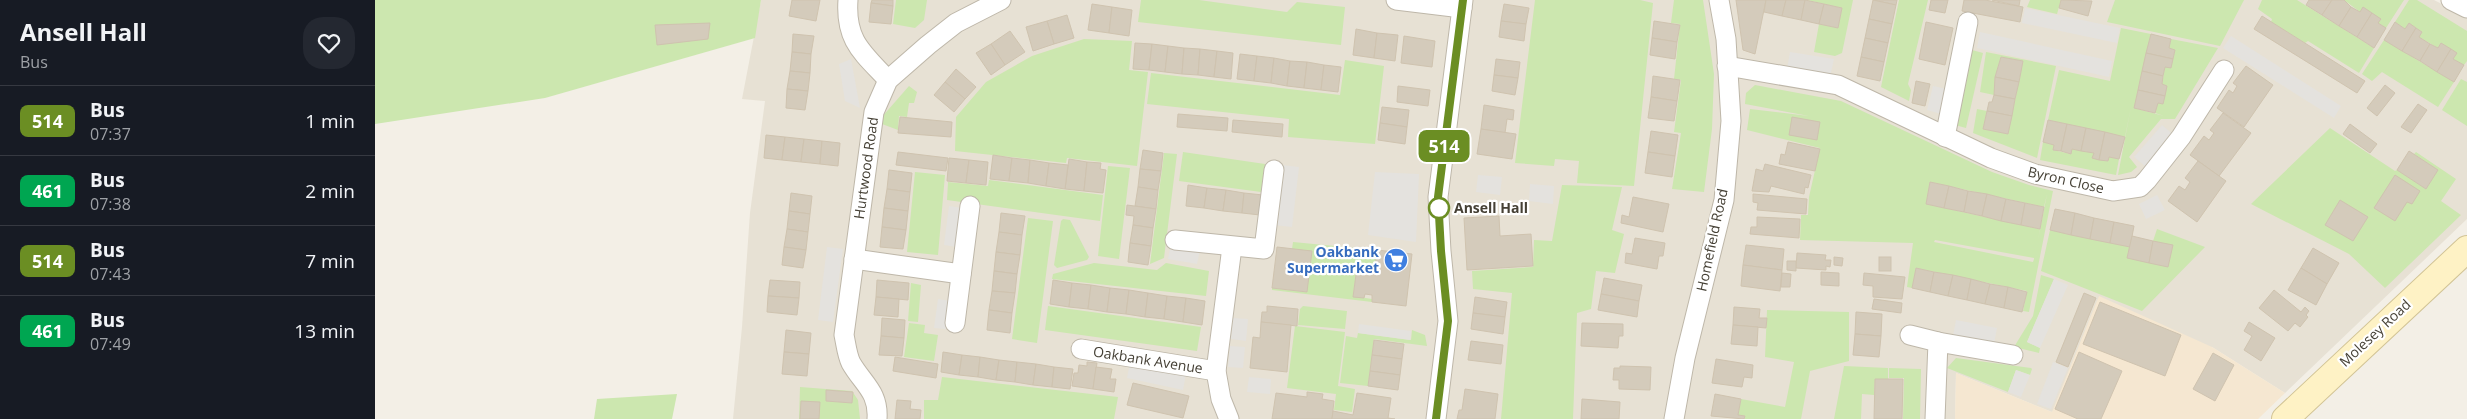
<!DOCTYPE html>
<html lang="en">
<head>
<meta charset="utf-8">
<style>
  :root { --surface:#171b24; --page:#242831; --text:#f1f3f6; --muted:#9ea1a6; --line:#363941 }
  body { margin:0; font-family:"Open Sans",sans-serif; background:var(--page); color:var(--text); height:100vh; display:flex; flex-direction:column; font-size:19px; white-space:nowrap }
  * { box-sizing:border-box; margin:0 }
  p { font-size:16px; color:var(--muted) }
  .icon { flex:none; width:28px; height:28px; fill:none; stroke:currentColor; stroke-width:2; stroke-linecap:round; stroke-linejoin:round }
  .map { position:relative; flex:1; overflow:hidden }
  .panel { display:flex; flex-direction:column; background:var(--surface); width:375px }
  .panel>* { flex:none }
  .badge { padding:0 10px; border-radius:8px; font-size:18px; line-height:32px }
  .map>.badge { position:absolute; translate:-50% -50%; box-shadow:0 0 0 2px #fff }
  .round { display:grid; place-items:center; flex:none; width:52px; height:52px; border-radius:20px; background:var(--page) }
  .summary { display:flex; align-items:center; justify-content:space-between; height:85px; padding:0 20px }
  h1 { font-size:24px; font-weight:700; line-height:38px }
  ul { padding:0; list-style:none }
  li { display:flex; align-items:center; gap:15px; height:70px; padding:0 20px; border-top:1px solid var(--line) }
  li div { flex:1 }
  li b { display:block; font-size:19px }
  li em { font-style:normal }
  li .badge { min-width:55px; font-weight:700; text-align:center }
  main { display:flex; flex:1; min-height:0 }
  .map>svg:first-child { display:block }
</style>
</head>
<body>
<main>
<section class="panel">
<div class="summary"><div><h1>Ansell Hall</h1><p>Bus</p></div><a class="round"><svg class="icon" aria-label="heart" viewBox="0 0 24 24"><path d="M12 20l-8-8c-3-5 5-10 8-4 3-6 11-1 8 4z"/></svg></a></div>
<ul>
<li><span class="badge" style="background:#6b8e23;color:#fff">514</span><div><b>Bus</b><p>07:37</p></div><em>1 min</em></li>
<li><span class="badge" style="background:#00a651;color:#fff">461</span><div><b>Bus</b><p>07:38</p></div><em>2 min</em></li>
<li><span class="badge" style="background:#6b8e23;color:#fff">514</span><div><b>Bus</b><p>07:43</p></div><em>7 min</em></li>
<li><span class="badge" style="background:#00a651;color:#fff">461</span><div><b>Bus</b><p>07:49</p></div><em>13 min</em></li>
</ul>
</section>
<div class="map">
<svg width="2092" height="419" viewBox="0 0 2092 419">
  <rect width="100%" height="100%" fill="#f3efe6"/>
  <polygon fill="#e7e1d4" points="386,0 2059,0 2092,17 2092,219 1910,393 1837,347 1677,412 1581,373 1580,419 358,419 367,327 375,213 390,101 367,99"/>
  <polygon fill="#f5e7d1" points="1724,296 1837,347 1910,393 1883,419 1580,419 1581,373 1677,412"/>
  <g fill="#cce7af" fill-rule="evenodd">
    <polygon points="0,0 386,0 380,38 170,98 0,124"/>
    <polygon points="521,0 552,0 549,20 540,28 518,24"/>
    <polygon points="766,0 824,0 912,12 922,2 970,7 966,45 763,22"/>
    <polygon points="1160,0 1265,0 1278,3 1259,186 1202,183 1204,161 1180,159 1179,166 1140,163"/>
    <polygon points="1299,0 1328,0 1339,74 1337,129 1329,192 1297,189 1306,133 1299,132 1306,80 1299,79 1305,24 1296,23"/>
    <polygon points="1432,0 1478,0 1467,53 1460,56 1439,52 1444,24 1463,28 1467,8"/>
    <polygon points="1524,0 1553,0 1533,84 1536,90 1534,101 1506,87"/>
    <polygon points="1655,0 1686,0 1682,14 1652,7"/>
    <polygon points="1740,0 1869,0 1845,46 1732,22"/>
    <polygon points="1887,0 1922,0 1999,48 1984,73 1933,41 1930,43 1896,22 1897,19 1883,9"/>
    <polygon points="1969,0 2029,0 2011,28 2003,23 2005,19 1988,8 1985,12"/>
    <polygon points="2034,0 2042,0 2092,31 2092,61 2089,65 2078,59 2082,53 2066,43 2063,48 2044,37 2047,32 2034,23 2030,29 2020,22"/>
    <polygon points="1746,28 1776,34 1759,108 1789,116 1780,113 1783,103 1788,104 1792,86 1787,84 1790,67 1798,59 1800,50 1794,48 1796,39 1843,48 1800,119 1786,119 1754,157 1762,167 1756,172 1743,175 1756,107 1750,137 1673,120 1684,70 1735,81"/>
    <polygon points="709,39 757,41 754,70 773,72 762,166 692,158 691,163 580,151 581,117 611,82 657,56"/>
    <polygon points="2009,40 2079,82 2063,107 2007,72 1997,81 1987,74"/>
    <polygon points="1597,50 1608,53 1591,128 1580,125"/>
    <polygon points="1611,52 1681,66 1662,158 1598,133 1602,109 1612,111 1608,129 1633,134 1648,61 1626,57 1620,77 1619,95 1605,92"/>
    <polygon points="970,60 1009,66 1000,144 913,137 914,119 772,104 776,73 965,95"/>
    <polygon points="2086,79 2092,82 2092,126 2067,110"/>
    <path d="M1380,85L1466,101L1617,172L1654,185L1678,191L1654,312L1648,311L1652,291L1541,268L1537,288L1532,287L1538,243L1425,240L1426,218V215H1433L1434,197L1445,148L1372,130L1375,109L1434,116L1370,104L1371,93ZM1555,182L1669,207L1672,194L1663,240L1665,229L1551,204ZM1560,240L1659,258V259L1658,262L1559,242Z"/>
    <polygon points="534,86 542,92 539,103 534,103 532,117 524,116 523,130 507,124 506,118"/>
    <polygon points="1955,128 2020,171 2022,170 2051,189 2063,170 2039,154 2041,152 2081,179 2066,201 2086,215 2010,288 1974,254 1876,204"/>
    <polygon points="1668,142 1679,145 1678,150 1696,154 1697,149 1719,153 1718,158 1733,161 1734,157 1744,159 1741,175 1665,160"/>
    <polygon points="808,152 890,164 886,192 804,181"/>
    <polygon points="789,153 802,154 789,258 775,264"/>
    <polygon points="733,166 755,168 744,259 723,256"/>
    <polygon points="540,172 570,175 563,255 532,252"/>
    <polygon points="614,180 728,195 725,221 572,200 573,182 613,186"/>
    <polygon points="1187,185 1247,187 1237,230 1249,234 1240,273 1221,271 1216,309 1202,313 1198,419 1126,419 1137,293 1098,289 1097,271 1158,267 1159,240 1177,241"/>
    <polygon points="653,218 678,221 662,343 637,339"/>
    <polygon points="688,219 695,220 714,257 712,260 682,268 679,265 686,221"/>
    <polygon points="1782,229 1830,247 1767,311 1666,271 1675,230 1755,247 1797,246 1778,241"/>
    <polygon points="918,242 1002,250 1000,269 982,267 978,296 997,299 997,302 897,290 897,288 931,292 917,249"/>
    <polygon points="719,263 782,270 791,263 834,271 831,296 677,279 678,274"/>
    <polygon points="1666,275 1679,279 1652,342 1665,348 1664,353 1639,347 1658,316"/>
    <polygon points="536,283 546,285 543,322 533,321"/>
    <polygon points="673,306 826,327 822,351 670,330"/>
    <polygon points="928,306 972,311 970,329 923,325 925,309"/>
    <polygon points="1392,310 1474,312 1474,361 1435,371 1426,419 1369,419 1370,416 1363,415 1366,399 1410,407 1419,362 1390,357"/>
    <polygon points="534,323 550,325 549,333 563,335 559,361 529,357"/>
    <polygon points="920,326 970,332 963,386 980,389 977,412 959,410 961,394 912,388"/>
    <polygon points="1037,330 1050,335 1052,346 999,339 993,386 965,383 971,336 982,338 983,333 1036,340"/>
    <polygon points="1581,358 1656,368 1657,369 1655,375 1641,370 1633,392 1572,368"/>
    <polygon points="1469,366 1513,368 1513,379 1500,379 1499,395 1487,394 1486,419 1459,419"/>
    <polygon points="1514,368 1546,369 1545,419 1528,419 1529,378 1514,378"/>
    <polygon points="567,377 743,397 739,419 549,419 549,400 563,400"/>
    <path d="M425,387L477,391L483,400L485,419H424ZM451,390L478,392L477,403L451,401Z"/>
    <polygon points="302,394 297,419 219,419 222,399"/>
  </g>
  <g fill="#e4e2de">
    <polygon points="1650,8 1745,28 1742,43 1647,23"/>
    <polygon points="1605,32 1737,61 1734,77 1602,48"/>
    <polygon points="1856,36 1966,106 1959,118 1848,48"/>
    <polygon points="1415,52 1459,59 1455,77 1412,69"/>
    <polygon points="476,59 485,108 470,101 464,64"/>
    <polygon points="1558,86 1572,89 1566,114 1552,110"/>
    <polygon points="1787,125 1799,135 1771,167 1759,157"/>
    <polygon points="907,165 924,167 917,227 899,225"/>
    <polygon points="1000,172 1044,174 1041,242 993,235"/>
    <polygon points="1103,175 1127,177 1125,195 1101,192"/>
    <polygon points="1155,184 1179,186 1178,204 1154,201"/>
    <polygon points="1782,195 1790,210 1771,219 1764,204"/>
    <polygon points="574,206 587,208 582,247 569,245"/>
    <polygon points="796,244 825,250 822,264 793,259"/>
    <polygon points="452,247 468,249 458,322 443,320"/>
    <polygon points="1679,279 1693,285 1665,348 1652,342"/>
    <polygon points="563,299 575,301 571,329 559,328"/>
    <polygon points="858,318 873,319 871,341 856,339"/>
    <polygon points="1581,320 1622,328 1619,344 1578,336"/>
    <polygon points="984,324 1036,331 1035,340 983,333"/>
    <polygon points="855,346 870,347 868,368 853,367"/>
    <polygon points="1678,362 1693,368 1676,409 1662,404"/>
    <polygon points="755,363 811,374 808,390 752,378"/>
    <polygon points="1641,370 1655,375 1646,397 1633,392"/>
    <polygon points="874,377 896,379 895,394 872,392"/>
  </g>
  <g fill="#d4cbbb" stroke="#cfc3af">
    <polygon points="417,0 445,0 441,21 414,16"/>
    <polygon points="497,0 518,0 518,6 496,3"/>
    <polygon points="1361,0 1391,0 1380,54 1368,50"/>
    <polygon points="1391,0 1411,0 1407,16 1389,12"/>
    <polygon points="1411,0 1430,0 1426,20 1407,16"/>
    <polygon points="1430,0 1449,4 1444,24 1426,20"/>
    <polygon points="1498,0 1522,0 1521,5"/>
    <polygon points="1498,0 1521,5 1517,24 1494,19"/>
    <polygon points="1556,0 1573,0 1570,13 1554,10"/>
    <polygon points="1589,0 1610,0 1648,7 1645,22 1587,11"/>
    <polygon points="1617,0 1645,0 1644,6"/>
    <polygon points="1686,0 1717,1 1713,16 1684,8"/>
    <polygon points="1934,0 1957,0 1947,15 1931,5"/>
    <polygon points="1957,0 1969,0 1976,7 1964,26 1947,15"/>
    <polygon points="496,3 518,6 516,24 494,22"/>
    <polygon points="717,4 737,7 734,33 713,30"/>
    <polygon points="1129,4 1154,8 1151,24 1126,21"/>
    <polygon points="1449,4 1467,8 1463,28 1444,24"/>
    <polygon points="737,7 757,10 754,36 734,33"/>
    <polygon points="1976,7 1985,12 1988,7 1997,13 1982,37 1964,26"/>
    <polygon points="1997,13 2006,19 2003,23 2011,28 1999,48 1982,37"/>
    <polygon points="692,15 699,38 679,44 672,21"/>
    <polygon points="1887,16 1990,81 1982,93 1879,29"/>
    <polygon points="1494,19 1517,24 1513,43 1490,38"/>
    <polygon points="672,21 679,44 658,51 651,27"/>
    <polygon points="1126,21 1151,24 1149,41 1124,37"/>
    <polygon points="1279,21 1305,25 1302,42 1277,38"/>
    <polygon points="1551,22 1578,28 1570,65 1544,59"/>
    <polygon points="2020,22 2030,29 2034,23 2041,28 2027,51 2009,40"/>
    <polygon points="335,23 333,39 282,45 280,25"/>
    <polygon points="2041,28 2047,32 2044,37 2055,44 2045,61 2027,51"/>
    <polygon points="981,29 1002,33 999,58 978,55"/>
    <polygon points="635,31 650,52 630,65 616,44"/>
    <polygon points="1002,33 1023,35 1020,61 999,58"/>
    <polygon points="418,34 439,36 436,54 417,52"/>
    <polygon points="1776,34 1796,39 1794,48 1800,50 1798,59 1771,53"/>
    <polygon points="1029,36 1060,41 1057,67 1026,63"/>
    <polygon points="1277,38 1302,42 1300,59 1275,55"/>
    <polygon points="1490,38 1513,43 1509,62 1486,57"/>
    <polygon points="760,43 777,44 774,70 758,69"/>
    <polygon points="2066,43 2076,49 2062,72 2045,61 2055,44 2063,48"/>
    <polygon points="616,44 630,65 616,75 601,53"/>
    <polygon points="777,44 793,46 790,72 774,70"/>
    <polygon points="793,46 809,48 807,74 790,72"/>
    <polygon points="809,48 825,49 823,75 807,74"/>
    <polygon points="825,49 842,51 839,77 823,75"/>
    <polygon points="2076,49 2082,53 2078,59 2089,65 2079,82 2062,72"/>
    <polygon points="842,51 858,53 856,79 839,77"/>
    <polygon points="417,52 436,54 435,73 415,71"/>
    <polygon points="1771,53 1798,59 1796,68 1790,67 1788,76 1767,71"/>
    <polygon points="865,54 882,56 879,81 862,79"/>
    <polygon points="882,56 899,58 896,83 879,81"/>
    <polygon points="1486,57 1509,62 1505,81 1482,76"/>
    <polygon points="1626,57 1648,61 1644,82 1620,77"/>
    <polygon points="899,58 915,61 912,86 896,83"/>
    <polygon points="1121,59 1145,62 1143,78 1119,75"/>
    <polygon points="915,61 932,62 929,88 912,86"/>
    <polygon points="932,62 949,65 946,90 929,88"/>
    <polygon points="949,65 966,67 963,92 946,90"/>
    <polygon points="1871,66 1898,85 1869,127 1842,108 1854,90 1858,93 1862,86 1858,83"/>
    <polygon points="581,69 601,87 590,99 570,82"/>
    <polygon points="415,71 435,73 433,91 412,89"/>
    <polygon points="1767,71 1788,76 1787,84 1792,86 1790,96 1763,90"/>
    <polygon points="1119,75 1143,78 1140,95 1117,91"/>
    <polygon points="1278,76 1305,80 1302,101 1276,97"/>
    <polygon points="1620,77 1644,82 1640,99 1619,95"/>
    <polygon points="1541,81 1555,84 1550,106 1537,103"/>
    <polygon points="570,82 590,99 579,112 559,95"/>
    <polygon points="2010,85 2020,93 2002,116 1992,108"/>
    <polygon points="1023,86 1055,90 1053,106 1022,102"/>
    <polygon points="412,89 433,91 430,110 411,108"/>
    <polygon points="1763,90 1790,96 1788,104 1783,103 1780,113 1759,108"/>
    <polygon points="1619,95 1640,99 1637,116 1612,111 1614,102 1617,102"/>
    <polygon points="1276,97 1302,101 1299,121 1273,118"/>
    <polygon points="2043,104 2052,110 2036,133 2026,127"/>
    <polygon points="1109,105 1139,110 1138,120 1132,119 1130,133 1106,129"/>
    <polygon points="1007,107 1034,110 1032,127 1005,123"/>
    <polygon points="1612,111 1637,116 1633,134 1608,129"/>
    <polygon points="1848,113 1876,133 1844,176 1815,155 1829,136 1834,140 1839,133 1835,130"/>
    <polygon points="803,114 853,118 852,131 802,127"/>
    <polygon points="525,117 577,122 576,137 523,133"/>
    <polygon points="1417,117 1445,122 1442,140 1414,135"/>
    <polygon points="858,120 908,124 907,137 857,132"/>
    <polygon points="1673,120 1692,124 1686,151 1678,150 1679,145 1668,142"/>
    <polygon points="1005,123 1032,127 1030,144 1003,140"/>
    <polygon points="1692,124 1711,128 1706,151 1697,149 1696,154 1686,151"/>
    <polygon points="1975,124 2002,144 1995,153 1968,134"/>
    <polygon points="1711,128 1730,132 1724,160 1717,158 1719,153 1706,151"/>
    <polygon points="1106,129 1141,134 1137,159 1102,154"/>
    <polygon points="1276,131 1303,135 1300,156 1273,152"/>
    <polygon points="1730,132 1750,137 1744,159 1734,157 1733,161 1724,160"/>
    <polygon points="391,135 410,137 407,160 389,158"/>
    <polygon points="410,137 429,139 426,162 407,160"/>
    <polygon points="429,139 447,141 445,164 426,162"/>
    <polygon points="447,141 465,143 463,166 445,164"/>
    <polygon points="1413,142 1445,149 1440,171 1404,164 1406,154 1410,155"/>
    <polygon points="768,150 788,153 786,171 765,169"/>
    <polygon points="2034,151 2063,170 2051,189 2022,170"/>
    <polygon points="523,152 573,158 571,171 521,165"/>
    <polygon points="1273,152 1300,156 1297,177 1270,173"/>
    <polygon points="618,155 637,158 634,181 615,179"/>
    <polygon points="574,158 594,160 591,183 572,181"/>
    <polygon points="637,158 655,160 653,183 634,181"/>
    <polygon points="694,159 712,162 709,191 690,189"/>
    <polygon points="594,160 613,162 611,185 591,183"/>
    <polygon points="655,160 674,163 671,186 653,183"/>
    <polygon points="1823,161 1851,181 1822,222 1793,201 1804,186 1810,190 1815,182 1810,178"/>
    <polygon points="712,162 726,163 725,169 731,170 728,193 709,191"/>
    <polygon points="674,163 693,165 690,189 671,186"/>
    <polygon points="1390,164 1436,175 1433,188 1430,187 1429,194 1396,186 1394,192 1377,191 1381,169 1388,171"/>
    <polygon points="765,169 786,171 783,190 763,187"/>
    <polygon points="514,170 537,173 535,192 512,189"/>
    <polygon points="2020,175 2045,191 2037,204 2032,202 2020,221 1999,208"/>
    <polygon points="1555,182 1574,186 1569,208 1551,204"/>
    <polygon points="813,185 832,188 829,208 811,206"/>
    <polygon points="1574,186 1593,191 1589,212 1569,208"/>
    <polygon points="763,187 783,190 781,209 760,206"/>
    <polygon points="832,188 851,190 848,211 829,208"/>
    <polygon points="512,189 535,192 533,211 509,208"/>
    <polygon points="851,190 869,193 867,213 848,211"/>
    <polygon points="1593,191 1612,194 1607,216 1589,212"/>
    <polygon points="416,193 437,196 435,214 414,211"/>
    <polygon points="869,193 888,195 885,215 867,213"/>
    <polygon points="1378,194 1432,199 1431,214 1382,210 1383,203 1378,202"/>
    <polygon points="1612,194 1631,199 1626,221 1607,216"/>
    <polygon points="1258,197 1294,204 1288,232 1246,223 1247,215 1254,217"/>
    <polygon points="1631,199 1650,203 1646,225 1626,221"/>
    <polygon points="1965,200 1993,217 1978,241 1950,225"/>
    <polygon points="1650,203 1669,207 1665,229 1646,225"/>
    <polygon points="752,205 781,209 778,228 758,225 759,216 751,215"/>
    <polygon points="509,208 533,211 531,230 507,227"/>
    <polygon points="1680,209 1700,213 1696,235 1675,230"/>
    <polygon points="414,211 435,214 433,232 412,229"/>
    <polygon points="626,213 650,216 647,235 624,232"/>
    <polygon points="1700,213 1719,218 1715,239 1696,235"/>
    <polygon points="1124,216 1125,236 1156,234 1158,266 1092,270 1089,218"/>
    <polygon points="1382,217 1425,219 1424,238 1375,234 1376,227 1382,227"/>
    <polygon points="1719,218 1739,222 1735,243 1715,239"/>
    <polygon points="1739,222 1759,226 1755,247 1735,243"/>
    <polygon points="758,225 778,228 776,246 755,243"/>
    <polygon points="507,227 531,230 528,249 505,247"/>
    <polygon points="412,229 433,232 431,250 409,247"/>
    <polygon points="624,232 647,235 645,255 621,252"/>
    <polygon points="1757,236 1778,241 1774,263 1752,258"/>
    <polygon points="1260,238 1290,243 1288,256 1284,256 1282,269 1250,263 1251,253 1257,254"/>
    <polygon points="1778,241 1798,245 1793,267 1774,263"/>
    <polygon points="755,243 776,246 773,265 753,262"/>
    <polygon points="1371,245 1409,249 1407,270 1368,265"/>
    <polygon points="409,247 431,250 428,268 407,265"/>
    <polygon points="902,247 937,251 932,292 897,288"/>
    <polygon points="1938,248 1964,263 1952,284 1926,268"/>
    <polygon points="1002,250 1037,254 1031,306 997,302 997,295 990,294 989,298 978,297 982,267 1000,269"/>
    <polygon points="621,252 645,255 642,274 619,271"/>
    <polygon points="1422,253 1451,255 1450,260 1456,260 1455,267 1451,266 1451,270 1421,268"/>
    <polygon points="1459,257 1468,258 1467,266 1459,265"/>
    <rect x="1504" y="257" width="12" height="14"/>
    <polygon points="1412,261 1421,261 1421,271 1412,270"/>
    <polygon points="1368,265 1407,270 1405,291 1366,286"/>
    <polygon points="1541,268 1559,272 1555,292 1537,288"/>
    <polygon points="1926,268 1952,284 1941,305 1913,290"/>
    <polygon points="619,271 642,274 640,293 617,291"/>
    <polygon points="1446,272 1464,273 1464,286 1446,285"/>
    <polygon points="1559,272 1578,275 1573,296 1555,292"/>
    <polygon points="1407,273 1416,274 1415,287 1406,287"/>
    <polygon points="1489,273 1530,277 1527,299 1498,297 1498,286 1488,285"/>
    <polygon points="1578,275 1596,279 1592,300 1573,296"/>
    <polygon points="1229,278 1267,285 1264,301 1226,294"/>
    <polygon points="1596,279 1615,284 1610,304 1592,300"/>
    <polygon points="395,280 425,282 424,298 393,296"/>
    <polygon points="502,280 534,283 533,300 501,297"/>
    <polygon points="678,280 697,283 694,307 675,304"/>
    <polygon points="697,283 716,285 713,309 694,307"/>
    <polygon points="1615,284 1633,287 1629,308 1610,304"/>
    <polygon points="716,285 735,288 732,312 713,309"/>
    <polygon points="1633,287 1652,292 1647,312 1629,308"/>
    <polygon points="735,288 754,290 751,314 732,312"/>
    <polygon points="754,290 773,293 770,317 751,314"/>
    <polygon points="1899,290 1926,312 1930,307 1934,311 1931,315 1933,317 1925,327 1920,323 1913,331 1884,308"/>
    <polygon points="617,291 640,293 637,313 614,310"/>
    <polygon points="773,293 792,296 789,319 770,317"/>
    <polygon points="1709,293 1721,298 1693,367 1681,362"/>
    <polygon points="1226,294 1264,301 1262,317 1223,310"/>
    <polygon points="393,296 424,298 422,315 392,312"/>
    <polygon points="792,296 811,298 808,322 789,319"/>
    <polygon points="501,297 524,299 523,317 499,315"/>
    <polygon points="1100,297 1132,302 1130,317 1098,313"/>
    <polygon points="811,298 830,301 827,325 808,322"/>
    <polygon points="1499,299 1527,303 1526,313 1497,309"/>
    <polygon points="1725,302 1806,335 1790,376 1708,344"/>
    <polygon points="892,306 923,309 922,326 886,322 887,312 892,312"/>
    <polygon points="1359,307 1385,309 1384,318 1392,318 1391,328 1358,325"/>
    <polygon points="614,310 637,313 635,333 612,330"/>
    <polygon points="1481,312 1507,314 1506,336 1480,334"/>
    <polygon points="1098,313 1130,317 1128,334 1096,329"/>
    <polygon points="507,318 530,320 529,338 506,336"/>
    <polygon points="886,322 916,325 912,372 875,368 878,337 885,338"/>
    <polygon points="1874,322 1900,338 1886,361 1869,350 1877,336 1869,331"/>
    <polygon points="1207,323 1248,324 1248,336 1244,336 1243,348 1206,346"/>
    <polygon points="1358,325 1383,327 1382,346 1356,344"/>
    <polygon points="411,330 436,333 434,354 409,352"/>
    <polygon points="1480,334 1506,336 1504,357 1478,355"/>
    <polygon points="506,336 529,338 527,356 504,355"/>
    <polygon points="999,340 1029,344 1027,359 997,355"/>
    <polygon points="1096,341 1128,345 1126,364 1093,360"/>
    <polygon points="409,352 434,354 432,376 407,374"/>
    <polygon points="568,352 587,355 584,375 566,372"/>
    <polygon points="1704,352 1747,371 1726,419 1703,419 1680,409"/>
    <polygon points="1838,353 1859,365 1840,401 1818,389"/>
    <polygon points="587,355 605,357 603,377 584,375"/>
    <polygon points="997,355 1027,359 1025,375 995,371"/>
    <polygon points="520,357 563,364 561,378 518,371"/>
    <polygon points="605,357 624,360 621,380 603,377"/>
    <polygon points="1341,359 1378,365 1377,378 1369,377 1367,387 1337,383"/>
    <polygon points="624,360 642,362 640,382 621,380"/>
    <polygon points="642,362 661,364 658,385 640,382"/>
    <polygon points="712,362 722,363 718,389 697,386 699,373 703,373 704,365 712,366"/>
    <polygon points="661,364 679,367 677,387 658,385"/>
    <polygon points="1245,366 1276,367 1275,390 1244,389 1244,380 1238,380 1239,368 1245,368"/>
    <polygon points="679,367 698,369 695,389 677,387"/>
    <polygon points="721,367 737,369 735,379 741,379 739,392 718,389"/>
    <polygon points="995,371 1025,375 1023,390 993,386"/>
    <polygon points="1500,379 1528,379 1527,419 1499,419"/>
    <polygon points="758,383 814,396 808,418 752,405"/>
    <polygon points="1090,389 1123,394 1120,419 1082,419 1084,410 1087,410"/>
    <polygon points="451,390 478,392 477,403 451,401"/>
    <polygon points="932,392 948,394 947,399 959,401 957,419 897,419 901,393 932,397"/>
    <polygon points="982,393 1016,398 1013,418 1020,419 957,419 958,411 978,415"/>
    <polygon points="1340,394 1366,399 1363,415 1370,416 1369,419 1336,416"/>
    <polygon points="1207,399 1245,402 1244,419 1206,419"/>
    <polygon points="522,400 536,401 535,409 546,410 545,419 520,419"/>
    <polygon points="426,401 445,402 444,419 425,419"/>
  </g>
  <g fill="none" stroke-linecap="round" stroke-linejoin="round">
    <g stroke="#beb7a9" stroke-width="21">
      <g id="street">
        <path d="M473,0C470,41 488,53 513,80"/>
        <polyline points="1021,0 1087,8"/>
        <polyline points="2076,0 2092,8"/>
        <polyline points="1352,66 1463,85 1616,158 1660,174 1738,191 1765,187 1772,180 1806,137 1849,70"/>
        <polyline points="1570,137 1593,22"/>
        <polyline points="800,240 889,249 899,170"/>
        <polyline points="479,259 586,274"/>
        <polyline points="580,323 595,206"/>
        <polyline points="1535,335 1563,342 1560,419"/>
        <polyline points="1563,342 1638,355"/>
        <polyline points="706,349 841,371"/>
        <path d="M502,419C504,392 488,384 476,363C472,355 471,344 469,335L499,112L513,80L553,45L581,23L626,0"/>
        <polyline points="854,419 846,399 841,371 857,247"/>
        <polyline points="1061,419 1073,321 1066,251 1063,197 1088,0"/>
        <polyline points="1299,419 1310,358 1349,200 1356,121 1351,39 1344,0"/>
      </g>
    </g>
    <g stroke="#d2c496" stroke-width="28">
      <polyline id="secondary" points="1910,419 2092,249"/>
    </g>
    <use href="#street" stroke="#fff" stroke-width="19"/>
    <use href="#secondary" stroke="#fef2c5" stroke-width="26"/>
  </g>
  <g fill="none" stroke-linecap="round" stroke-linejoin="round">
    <g stroke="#fff" stroke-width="11">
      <polyline id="line" points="1061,419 1073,321 1066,251 1063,197 1088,0"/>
    </g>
    <use href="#line" stroke="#6b8e23" stroke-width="8"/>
  </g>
  <defs>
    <g id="supermarket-disc" transform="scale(1.25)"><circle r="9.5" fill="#3f7fe0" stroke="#fff"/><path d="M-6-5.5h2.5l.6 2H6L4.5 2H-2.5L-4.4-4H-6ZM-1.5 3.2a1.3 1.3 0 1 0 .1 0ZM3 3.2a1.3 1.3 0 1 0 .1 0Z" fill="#fff"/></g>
  </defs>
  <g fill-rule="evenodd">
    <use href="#supermarket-disc" x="1021" y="260"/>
  </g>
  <circle fill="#fff" stroke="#6b8e23" stroke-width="2.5" cx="1064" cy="208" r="10"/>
  <g text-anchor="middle" stroke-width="4.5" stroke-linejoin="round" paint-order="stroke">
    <g font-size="14" fill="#454035" stroke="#fff">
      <text transform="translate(491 168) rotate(-82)" y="5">Hurtwood Road</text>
      <text transform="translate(1691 180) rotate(13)" y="5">Byron Close</text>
      <text transform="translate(1337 240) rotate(-78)" y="5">Homefield Road</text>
      <text transform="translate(2000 333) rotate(-43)" y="5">Molesey Road</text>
      <text transform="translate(773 360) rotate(9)" y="5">Oakbank Avenue</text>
    </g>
    <g font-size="14" font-weight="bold" fill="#454035" stroke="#fff" text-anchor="start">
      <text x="1079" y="213">Ansell Hall</text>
    </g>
    <g font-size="14" font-weight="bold" fill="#366cbe" stroke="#fff" text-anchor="end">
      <text x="1004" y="257">Oakbank<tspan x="1004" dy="16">Supermarket</tspan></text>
    </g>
  </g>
</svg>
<b class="badge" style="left:1069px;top:146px;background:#6b8e23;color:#fff">514</b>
</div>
</main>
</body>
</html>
